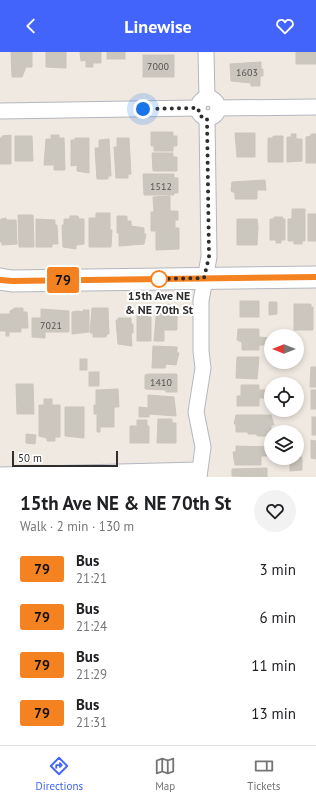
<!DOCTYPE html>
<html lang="en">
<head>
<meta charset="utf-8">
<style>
  :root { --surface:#fff; --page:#f2f2f2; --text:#202124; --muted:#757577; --line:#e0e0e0; --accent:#4264fb }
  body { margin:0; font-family:"PT Sans",sans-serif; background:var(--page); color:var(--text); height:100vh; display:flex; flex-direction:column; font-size:15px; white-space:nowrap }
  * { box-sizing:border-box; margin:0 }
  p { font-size:13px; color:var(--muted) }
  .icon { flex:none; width:22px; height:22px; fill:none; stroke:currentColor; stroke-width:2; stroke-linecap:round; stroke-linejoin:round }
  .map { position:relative; height:425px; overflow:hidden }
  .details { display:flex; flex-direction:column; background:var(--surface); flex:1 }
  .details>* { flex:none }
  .badge { padding:0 8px; border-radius:3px; font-size:14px; line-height:26px }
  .needle { width:26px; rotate:270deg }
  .buttons { position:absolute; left:264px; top:277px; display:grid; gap:8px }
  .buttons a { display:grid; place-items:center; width:40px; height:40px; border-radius:50%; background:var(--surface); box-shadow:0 2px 6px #0003; font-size:20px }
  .scale { position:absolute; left:12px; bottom:10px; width:106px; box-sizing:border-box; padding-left:4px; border:2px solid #2e2e2e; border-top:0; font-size:11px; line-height:14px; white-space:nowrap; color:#2e2e2e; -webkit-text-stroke:3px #fff; paint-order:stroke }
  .you { position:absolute; width:20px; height:20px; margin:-10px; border:3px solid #fff; border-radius:50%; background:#1a73e8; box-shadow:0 0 0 6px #1a73e833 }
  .map>.badge { position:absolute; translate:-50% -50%; box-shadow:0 0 0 2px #fff }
  .round { display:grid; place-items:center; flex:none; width:42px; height:42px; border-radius:21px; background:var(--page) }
  .overview { display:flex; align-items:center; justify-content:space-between; height:68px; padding:0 20px }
  h1 { font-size:19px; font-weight:800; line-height:30px }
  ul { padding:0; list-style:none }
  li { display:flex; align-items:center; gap:12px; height:48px; padding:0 20px }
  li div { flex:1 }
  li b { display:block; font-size:15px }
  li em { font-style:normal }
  li .badge { min-width:44px; font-weight:700; text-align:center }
  header { display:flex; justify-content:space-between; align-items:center; height:52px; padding:0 20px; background:var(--accent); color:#fff; font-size:18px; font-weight:800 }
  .tabs { display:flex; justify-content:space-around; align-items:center; height:56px; border-top:1px solid var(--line); background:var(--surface); font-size:11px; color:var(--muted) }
  .tabs a { display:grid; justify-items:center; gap:2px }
  .tabs .active { color:var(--accent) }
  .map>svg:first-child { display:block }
</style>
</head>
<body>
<header><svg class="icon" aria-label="back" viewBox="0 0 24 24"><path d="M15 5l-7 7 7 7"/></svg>Linewise<svg class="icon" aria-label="heart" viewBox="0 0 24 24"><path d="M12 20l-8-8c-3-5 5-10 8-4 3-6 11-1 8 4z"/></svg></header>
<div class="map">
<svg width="316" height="425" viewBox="0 0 316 425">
  <rect width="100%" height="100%" fill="#efe9e1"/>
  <g fill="#cbc7bf" stroke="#cbc5ba">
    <polygon points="11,0 32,0 32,15 26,15 22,25 12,25"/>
    <polygon points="46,0 66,0 66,16 46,15"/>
    <polygon points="80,0 101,0 101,11 93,11 93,15 86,15 86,8 81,9"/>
    <rect x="107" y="0" width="18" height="7"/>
    <rect x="296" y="0" width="20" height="12"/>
    <rect x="143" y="3" width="31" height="22"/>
    <polygon points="261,10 261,17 263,17 263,24 260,24 260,34 251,34 251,31 231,29 230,12"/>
    <polygon points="151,80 173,80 173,84 177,84 177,94 173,94 173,99 154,99 154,94 151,94"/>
    <polygon points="235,81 255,81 255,105 237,105"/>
    <polygon points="291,82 296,82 296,87 302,87 302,109 287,110 287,85 292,85"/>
    <polygon points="311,82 316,82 316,111 306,111 306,85 311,84"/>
    <polygon points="11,83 11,112 0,112 0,86 2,86 2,84"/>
    <polygon points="51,83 59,83 59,86 64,86 65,118 54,118 54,111 53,113 44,113 46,87 51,87"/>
    <polygon points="15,84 32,84 33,109 15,109"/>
    <polygon points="273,84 283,84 283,110 268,110 268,86 273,86"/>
    <polygon points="75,86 89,86 89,121 77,119 77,113 71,114 71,88 75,88"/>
    <polygon points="117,86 129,86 131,122 128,122 128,126 116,126 114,95 117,95"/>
    <polygon points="109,87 111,124 108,124 108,127 97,127 95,96 99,96 99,88"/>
    <polygon points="152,101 173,101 173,105 177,105 177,119 153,119"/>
    <polygon points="143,122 174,122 174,126 178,126 178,141 174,141 174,143 144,143"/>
    <polygon points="265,128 266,138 257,138 257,147 235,147 235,141 231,139 232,130"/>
    <polygon points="170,144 170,159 178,159 178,168 175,168 175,176 179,176 179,197 156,198 156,179 151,179 151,160 154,160 153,145"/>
    <polygon points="292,157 305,157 305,189 302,189 302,192 294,192 294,189 288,189 288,167 292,167"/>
    <polygon points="96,161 110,161 110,178 112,178 111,195 89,195 89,166 96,166"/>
    <rect x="308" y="162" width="8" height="27"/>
    <polygon points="18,163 33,163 34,195 19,195"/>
    <polygon points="70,164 78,164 79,167 84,167 84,192 76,193 76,197 63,195 62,173 64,173 64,167 70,167"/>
    <polygon points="117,164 127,164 127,169 131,169 131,174 144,176 144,182 146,182 144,192 119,194 119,181 117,181"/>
    <polygon points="274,165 283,165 282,167 285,167 285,188 281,188 281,191 276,191 276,188 270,188 270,167 274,167"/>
    <polygon points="6,166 6,168 16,168 17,192 2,193 2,190 0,190 0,169 1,167"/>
    <polygon points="36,167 55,168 55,173 57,173 58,192 52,192 52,195 36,195"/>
    <polygon points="237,167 257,167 258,175 257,193 237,193"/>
    <rect x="240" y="249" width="19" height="16"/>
    <polygon points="269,250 277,250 277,262 269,263"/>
    <polygon points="294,252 311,252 311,255 313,255 313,278 294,278"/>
    <polygon points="157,253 175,253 175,259 177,259 177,278 164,278 164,289 154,289"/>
    <polygon points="15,256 23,256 23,260 27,260 28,276 21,276 21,280 9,280 9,284 6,284 6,279 0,279 0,262 10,262 10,259"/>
    <polygon points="92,256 108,256 109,282 107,282 106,285 93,285 93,281 90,281"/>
    <polygon points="41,257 69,259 69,280 45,280 45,286 32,285 32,266 41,266"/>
    <polygon points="83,258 89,258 89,280 72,282 72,260 78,259 83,260"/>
    <polygon points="137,261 148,261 148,265 151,265 151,289 137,289"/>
    <polygon points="118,266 131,266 131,272 133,272 133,281 131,281 132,294 118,292 116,268 118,268"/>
    <polygon points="238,277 259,277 259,285 269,286 269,293 259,293 259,298 242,298 242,290 237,288"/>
    <polygon points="153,294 177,295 177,301 179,301 176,313 166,312 165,316 152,316"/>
    <polygon points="237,305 259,305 257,327 236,326"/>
    <rect x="80" y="307" width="7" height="11"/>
    <polygon points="311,315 316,315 316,335 310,335"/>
    <rect x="89" y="320" width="10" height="14"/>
    <polygon points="148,322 177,322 177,340 166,340 166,338 145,337 145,323"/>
    <polygon points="16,332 33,332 34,362 17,362"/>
    <polygon points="241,333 259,333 259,338 269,338 268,346 259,346 259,354 237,354 237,344 241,344"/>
    <polygon points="118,337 119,355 114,355 114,375 100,375 100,380 97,380 97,362 94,362 94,353 96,353 96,338"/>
    <rect x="311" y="338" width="5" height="19"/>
    <polygon points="148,343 174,345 176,364 149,362 149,365 139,365 139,355 148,356"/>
    <polygon points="44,347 52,347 52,353 60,353 60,385 55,385 55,389 47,389 47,386 39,384 39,353 44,353"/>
    <polygon points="65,355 84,355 84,386 65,384"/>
    <polygon points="236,363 271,363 274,373 271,373 271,384 257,384 257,382 248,382 248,380 236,380 236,372 234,372"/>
    <rect x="312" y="365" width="4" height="18"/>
    <polygon points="158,367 172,367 172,371 176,371 176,391 157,391"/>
    <polygon points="137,368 147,368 147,374 149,374 149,391 130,391 130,374 137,374"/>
    <polygon points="26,382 36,383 35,392 26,391"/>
    <polygon points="311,388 316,389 316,407 311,406"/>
    <polygon points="236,394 270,395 270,404 261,404 261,413 235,413 233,400 236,400"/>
    <polygon points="302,405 302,418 290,419 290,406"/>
    <polygon points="267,416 267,425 232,424 232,417"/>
  </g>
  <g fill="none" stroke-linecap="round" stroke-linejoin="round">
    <g stroke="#b4b7c1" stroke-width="17">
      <g id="minor">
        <polyline points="206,0 207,46"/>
        <circle cx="208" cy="56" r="10"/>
        <polyline points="218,56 316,55"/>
        <polyline points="0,59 198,56"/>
        <polyline points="0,423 199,418"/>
        <polyline points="199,425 203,395 196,360 203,316 201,299 201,249 209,205 207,66"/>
      </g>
    </g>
    <g stroke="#b4b7c1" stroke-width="23">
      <polyline id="secondary" points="0,227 12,229 316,225"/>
    </g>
    <use href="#minor" stroke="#fff" stroke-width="15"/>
    <use href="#secondary" stroke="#fff" stroke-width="21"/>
  </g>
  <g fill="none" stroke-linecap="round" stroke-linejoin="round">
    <g stroke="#fff" stroke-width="9">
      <polyline id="line" points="0,228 12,229 316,225"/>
    </g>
    <use href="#line" stroke="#f58220" stroke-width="6"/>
    <polyline stroke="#2e2e2e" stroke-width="4" stroke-dasharray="0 7.2" points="143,57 198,56 200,64 207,66 209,205 204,226 159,227"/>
  </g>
  <circle fill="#fff" stroke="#f58220" stroke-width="2" cx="159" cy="227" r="8"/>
  <g text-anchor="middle" stroke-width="4" stroke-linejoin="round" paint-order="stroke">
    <g font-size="10" fill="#555452">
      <text x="158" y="18">7000</text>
      <text x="247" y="24">1603</text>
      <text x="161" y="138">1512</text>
      <text x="51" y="277">7021</text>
      <text x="161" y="334">1410</text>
    </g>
    <g font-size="12" font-weight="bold" fill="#2e2e2e" stroke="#fff">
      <text x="159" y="248">15th Ave NE<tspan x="159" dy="14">&amp; NE 70th St</tspan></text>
    </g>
  </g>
</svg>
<div class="buttons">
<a><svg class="needle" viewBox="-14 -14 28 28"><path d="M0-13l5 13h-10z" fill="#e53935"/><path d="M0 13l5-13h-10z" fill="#757577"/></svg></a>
<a><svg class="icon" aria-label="locate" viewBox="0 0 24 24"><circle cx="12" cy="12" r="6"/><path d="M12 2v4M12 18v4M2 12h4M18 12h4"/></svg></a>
<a><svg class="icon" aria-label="layers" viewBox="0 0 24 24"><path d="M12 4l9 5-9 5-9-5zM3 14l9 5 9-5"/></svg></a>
</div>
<div class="scale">50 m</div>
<div class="you" style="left:143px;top:57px"></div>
<b class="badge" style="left:63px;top:228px;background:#f58220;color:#111">79</b>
</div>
<section class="details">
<div class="overview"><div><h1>15th Ave NE &amp; NE 70th St</h1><p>Walk · 2 min · 130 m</p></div><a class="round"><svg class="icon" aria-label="heart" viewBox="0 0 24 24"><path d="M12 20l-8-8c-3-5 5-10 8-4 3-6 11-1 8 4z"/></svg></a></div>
<ul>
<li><span class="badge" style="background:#f58220;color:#111">79</span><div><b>Bus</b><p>21:21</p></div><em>3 min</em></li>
<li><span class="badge" style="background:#f58220;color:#111">79</span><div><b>Bus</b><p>21:24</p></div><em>6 min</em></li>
<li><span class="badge" style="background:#f58220;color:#111">79</span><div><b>Bus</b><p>21:29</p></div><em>11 min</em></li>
<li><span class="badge" style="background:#f58220;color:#111">79</span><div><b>Bus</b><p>21:31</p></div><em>13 min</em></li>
</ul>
</section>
<nav class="tabs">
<a class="active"><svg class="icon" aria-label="directions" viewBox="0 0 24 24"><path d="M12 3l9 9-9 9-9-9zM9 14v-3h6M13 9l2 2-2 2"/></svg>Directions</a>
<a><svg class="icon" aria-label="map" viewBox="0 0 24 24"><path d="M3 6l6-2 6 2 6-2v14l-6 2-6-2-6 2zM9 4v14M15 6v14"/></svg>Map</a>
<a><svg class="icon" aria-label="tickets" viewBox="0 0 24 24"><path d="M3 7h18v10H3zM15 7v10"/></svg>Tickets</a>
</nav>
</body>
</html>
